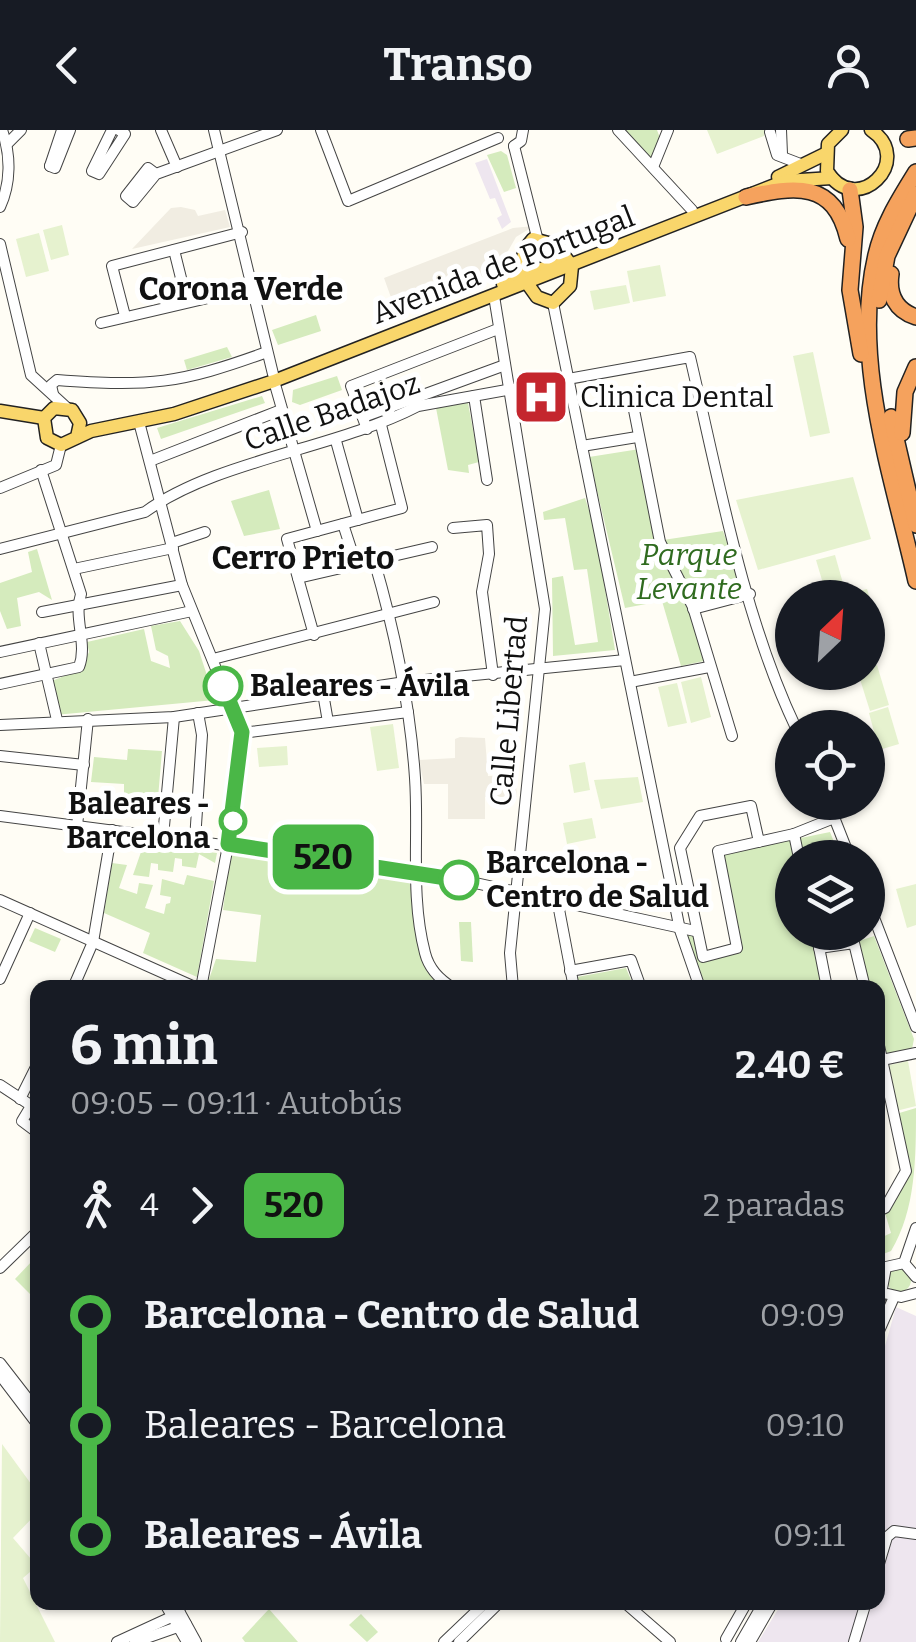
<!DOCTYPE html>
<html lang="es">
<head>
<meta charset="utf-8">
<style>
  :root { --surface:#171b24; --page:#20242c; --text:#f1f3f6; --muted:#9ea1a6 }
  body { margin:0; font-family:Bitter,serif; background:var(--page); color:var(--text); height:100vh; display:flex; flex-direction:column; font-size:38px; white-space:nowrap }
  * { box-sizing:border-box; margin:0 }
  p { font-size:32px; color:var(--muted) }
  .icon { flex:none; width:55px; height:55px; fill:none; stroke:currentColor; stroke-width:2; stroke-linecap:round; stroke-linejoin:round }
  .map { position:relative; flex:1; overflow:hidden }
  .side { position:absolute; left:30px; top:850px; width:855px; height:630px; display:flex; flex-direction:column; background:var(--surface); border-radius:20px; box-shadow:0 2px 8px #0004 }
  .side>* { flex:none }
  .badge { padding:0 20px; border-radius:15px; font-size:35px; line-height:65px }
  .needle { width:65px; rotate:25deg }
  .controls { position:absolute; left:775px; top:450px; display:grid; gap:20px }
  .controls a { display:grid; place-items:center; width:110px; height:110px; border-radius:50%; background:var(--surface); box-shadow:0 2px 8px #0004; font-size:50px }
  .map>.badge { position:absolute; translate:-50% -50%; box-shadow:0 0 0 5px #fff }
  .legs { display:flex; align-items:center; gap:15px; height:110px; padding:0 40px; font-size:32px }
  .legs p { margin-inline-start:auto }
  .headline { display:flex; align-items:center; justify-content:space-between; height:170px; padding:0 40px }
  h1 { font-size:55px; font-weight:700; line-height:75px }
  ul { padding:0 40px; list-style:none }
  li { display:flex; align-items:center; gap:35px; height:110px; font-size:38px }
  li i { display:grid; place-items:center; width:15px; height:100%; margin:0 12px; background:currentColor }
  li i::after { content:''; width:25px; height:25px; margin:-12px; border:8px solid; border-radius:50%; background:var(--surface) }
  li p { margin-inline-start:auto }
  li:first-child i { background:linear-gradient(#0000 50%,currentColor 0) }
  li:last-child i { background:linear-gradient(currentColor 50%,#0000 0) }
  header { display:flex; justify-content:space-between; align-items:center; height:130px; padding:0 40px; background:var(--surface); font-size:45px; font-weight:700 }
  .map>svg:first-child { display:block }
</style>
</head>
<body>
<header><svg class="icon" aria-label="back" viewBox="0 0 24 24"><path d="M15 5l-7 7 7 7"/></svg>Transo<svg class="icon" aria-label="person" viewBox="0 0 24 24"><circle cx="12" cy="8" r="4"/><path d="M4 21q1-7 8-7t8 7"/></svg></header>
<div class="map">
<svg width="916" height="1512" viewBox="0 0 916 1512">
  <rect width="100%" height="100%" fill="#fffdf5"/>
  <g fill="#eee6ef">
    <polygon points="487,29 511,92 502,99 497,88 502,85 495,68 490,69 475,33"/>
    <polygon points="896,1177 916,1186 916,1512 758,1512 782,1473 878,1472 878,1241"/>
  </g>
  <g fill="#d5ebbd">
    <polygon points="620,0 657,0 660,8 649,33"/>
    <polygon points="501,21 507,25 516,58 504,62 487,25"/>
    <polygon points="316,185 321,201 278,215 272,200"/>
    <polygon points="227,217 232,227 187,240 184,230"/>
    <polygon points="337,246 342,260 300,275 292,272 293,260"/>
    <polygon points="262,266 265,273 161,309 157,298"/>
    <polygon points="468,273 479,332 468,335 469,343 448,340 436,278"/>
    <polygon points="646,318 663,410 723,401 744,462 689,479 704,531 681,536 662,471 625,478 589,327"/>
    <polygon points="269,360 280,399 244,406 231,371"/>
    <polygon points="585,368 595,398 615,520 553,526 552,448 563,446 575,515 598,512 587,439 574,440 565,388 544,390 543,382"/>
    <polygon points="37,419 52,470 39,462 17,468 21,496 7,499 0,481 0,453 32,442 28,422"/>
    <polygon points="180,491 199,521 215,570 55,585 52,551 81,539 89,522 87,512 144,499 151,531 170,538 168,526 156,520 151,496"/>
    <polygon points="128,619 162,621 158,668 124,666 124,654 91,652 94,627 127,630"/>
    <polygon points="830,702 840,727 792,728 792,802 868,802 868,796 870,803 815,813 823,857 701,858 680,800 694,803 703,828 741,819 724,724"/>
    <polygon points="132,713 217,723 215,733 199,724 196,738 182,736 182,729 175,728 173,742 158,740 158,734 151,733 149,747 133,745 141,722 131,720"/>
    <polygon points="231,718 408,743 426,840 445,857 206,858 216,829 256,832 261,785 223,780"/>
    <polygon points="112,733 127,735 119,758 137,764 139,753 153,755 145,778 164,784 166,774 170,773 171,767 160,765 162,749 184,755 187,745 214,751 197,847 143,823 150,803 104,783"/>
    <polygon points="459,792 471,792 473,832 461,831"/>
    <polygon points="35,798 61,809 55,822 29,811"/>
    <polygon points="874,806 914,909 912,919 887,923 883,920 878,858 869,857 859,811"/>
    <polygon points="626,838 634,857 579,857 577,847"/>
    <path d="M916,978C916,1027 916,1080 891,1121L878,1126V1109L891,1103L885,1083L909,1043L896,984Z"/>
    <polygon points="34,1129 37,1132 37,1171 15,1149"/>
    <circle cx="899" cy="1150" r="12"/>
    <polygon points="269,1479 298,1512 245,1512 242,1508"/>
    <polygon points="361,1484 378,1502 367,1512 349,1495"/>
  </g>
  <g fill="#e6f2cf">
    <polygon points="707,0 765,0 764,6 717,24"/>
    <polygon points="62,95 69,125 51,130 43,100"/>
    <polygon points="39,103 49,141 26,147 16,109"/>
    <polygon points="660,135 666,166 633,172 627,141"/>
    <polygon points="626,155 630,173 594,180 590,161"/>
    <polygon points="813,222 830,303 810,307 793,226"/>
    <polygon points="853,347 871,409 758,440 736,370"/>
    <polygon points="835,425 846,464 867,459 873,479 868,480 868,468 827,467 816,430"/>
    <polygon points="877,535 889,575 870,581 858,543 868,542 868,537"/>
    <polygon points="701,547 711,587 691,593 681,552"/>
    <polygon points="677,553 687,593 668,597 658,557"/>
    <polygon points="888,577 899,614 879,620 869,583"/>
    <polygon points="393,594 399,638 377,641 370,597"/>
    <polygon points="287,616 288,635 259,637 257,618"/>
    <polygon points="585,632 590,660 574,663 569,635"/>
    <polygon points="638,647 643,672 601,679 594,650"/>
    <polygon points="592,688 596,708 567,714 563,693"/>
    <polygon points="916,754 916,795 907,798 896,759"/>
    <polygon points="908,931 916,976 896,981 885,936"/>
    <polygon points="2,1314 37,1362 37,1383 13,1408 37,1436 23,1448 55,1512 0,1512"/>
  </g>
  <g fill="#f1ede2">
    <polygon points="181,77 195,80 198,86 225,80 230,97 132,119 171,78"/>
    <polygon points="534,96 516,107 497,140 398,187 384,148 513,98"/>
    <polygon points="460,607 485,608 488,646 515,645 517,667 485,667 485,689 448,689 448,654 424,654 419,630 455,628 455,609"/>
  </g>
  <g fill="none" stroke-linecap="round" stroke-linejoin="round">
    <g stroke="#444" stroke-width="12">
      <g id="minor">
        <polyline points="112,0 92,41 99,44 125,4 119,0"/>
        <polyline points="161,0 177,37"/>
        <polyline points="214,0 273,244"/>
        <polyline points="321,0 348,71 498,8"/>
        <polyline points="618,0 692,80"/>
        <polyline points="781,0 782,24"/>
        <polyline points="770,2 777,25 803,35"/>
        <polyline points="7,14 21,0"/>
        <polyline points="514,16 537,107"/>
        <polyline points="514,16 521,11 523,0"/>
        <polyline points="50,36 55,38 70,0"/>
        <polyline points="50,36 62,0"/>
        <polyline points="653,37 668,0"/>
        <polyline points="156,44 133,72 126,66 148,38 156,44 277,0"/>
        <path d="M0,77C11,53 11,25 2,0"/>
        <polyline points="0,114 31,245 66,277"/>
        <polyline points="174,120 187,172"/>
        <polyline points="494,166 545,479 510,823 513,858"/>
        <polyline points="553,173 680,800 700,858"/>
        <polyline points="125,186 112,136 242,102"/>
        <polyline points="101,193 225,164 255,166"/>
        <polyline points="274,251 317,401"/>
        <path d="M53,264L51,255L57,250C150,257 179,254 267,222"/>
        <polyline points="474,266 487,350"/>
        <polyline points="634,280 660,412 693,477 732,606"/>
        <polyline points="363,287 505,235"/>
        <polyline points="139,292 182,455 242,603 233,689 201,858"/>
        <polyline points="367,299 351,256 498,199"/>
        <polyline points="336,311 358,390"/>
        <polyline points="582,316 637,307"/>
        <polyline points="150,331 281,280"/>
        <polyline points="0,358 56,335 61,315"/>
        <polyline points="343,394 356,434"/>
        <polyline points="453,398 487,395 489,424 482,462 493,545"/>
        <polyline points="172,413 205,402"/>
        <path d="M0,419L145,382C217,330 335,319 418,276L690,227C718,346 743,487 796,598"/>
        <path d="M374,430C395,502 410,573 415,648C419,706 410,766 425,823C429,839 439,849 453,858"/>
        <polyline points="74,439 173,418"/>
        <polyline points="298,448 432,417"/>
        <polyline points="693,479 750,464"/>
        <polyline points="42,482 182,455"/>
        <polyline points="314,505 287,409 402,378 381,295"/>
        <polyline points="39,513 57,590"/>
        <polyline points="0,522 192,481"/>
        <polyline points="213,529 434,472"/>
        <polyline points="630,552 709,537"/>
        <path d="M0,554L79,537C88,513 73,489 81,464L41,340"/>
        <polyline points="323,563 328,592"/>
        <polyline points="0,595 174,587 405,552 625,530"/>
        <polyline points="242,603 408,582"/>
        <polyline points="0,626 84,635"/>
        <polyline points="828,672 850,728"/>
        <polyline points="0,686 416,740 695,801"/>
        <polyline points="77,696 88,589"/>
        <polyline points="794,704 834,688"/>
        <polyline points="163,707 174,587"/>
        <polyline points="195,710 202,605 198,583"/>
        <polyline points="759,712 751,676 700,686 680,718 703,827 737,818 718,721 794,704 799,728"/>
        <polyline points="0,770 197,858"/>
        <polyline points="868,772 916,897"/>
        <polyline points="558,774 574,858"/>
        <polyline points="816,802 827,858"/>
        <polyline points="819,818 854,813 865,858"/>
        <polyline points="570,841 631,830 641,858"/>
        <polyline points="0,849 30,783"/>
        <polyline points="73,858 93,812 112,700"/>
        <polyline points="878,911 906,1041 885,1078 878,1081"/>
        <polyline points="882,930 916,923"/>
        <polyline points="0,955 38,980"/>
        <polyline points="20,969 38,933"/>
        <polyline points="31,976 22,991 38,1003"/>
        <polyline points="904,1133 916,1098"/>
        <polyline points="0,1138 38,1101"/>
        <polyline points="888,1164 901,1167 916,1163"/>
        <polyline points="878,1180 886,1137 904,1133 916,1147"/>
        <polyline points="878,1203 894,1167"/>
        <polyline points="0,1233 38,1282"/>
        <polyline points="0,1245 38,1295"/>
        <polyline points="878,1437 887,1407 894,1401 916,1404"/>
        <polyline points="164,1472 187,1512"/>
        <polyline points="174,1472 196,1512"/>
        <polyline points="624,1472 670,1512"/>
        <polyline points="726,1509 747,1472"/>
        <polyline points="117,1512 180,1483"/>
        <polyline points="135,1512 186,1494"/>
        <polyline points="444,1512 486,1472"/>
        <polyline points="459,1512 500,1472"/>
        <polyline points="741,1512 764,1472"/>
        <polyline points="750,1512 773,1472"/>
        <polyline points="854,1512 866,1472"/>
      </g>
    </g>
    <g stroke="#222" stroke-width="15">
      <g id="major">
        <path d="M842,0L828,14L827,41C856,89 916,30 871,0"/>
        <polyline points="778,47 825,24"/>
        <polygon points="533,109 556,115 572,136 570,156 553,173 537,167 522,146 524,120"/>
        <polyline points="503,154 559,132"/>
        <polyline points="0,281 44,288"/>
        <polyline points="77,307 80,293 72,280 54,278 44,288 47,308 61,315 91,301 174,284 274,251 785,51 832,48"/>
      </g>
    </g>
    <g stroke="#222" stroke-width="18">
      <g id="highway">
        <polyline points="908,9 916,8"/>
        <path d="M916,42C900,68 883,94 876,125C851,230 893,348 916,451"/>
        <polyline points="850,60 855,97 850,160 861,224"/>
        <path d="M746,67C795,56 834,50 848,109"/>
        <path d="M891,144C888,164 895,180 916,187"/>
        <polyline points="879,170 887,126 916,64"/>
        <polyline points="891,287 916,395"/>
        <polyline points="902,303 905,262 916,237"/>
      </g>
    </g>
    <use href="#minor" stroke="#fff" stroke-width="10"/>
    <use href="#major" stroke="#f9d66b" stroke-width="12"/>
    <use href="#highway" stroke="#f5a25d" stroke-width="15"/>
  </g>
  <g fill="none" stroke-linecap="round" stroke-linejoin="round">
    <g stroke="#fff" stroke-width="22">
      <polyline id="line-1" points="223,556 242,602 228,714 459,750"/>
    </g>
    <use href="#line-1" stroke="#4ab747" stroke-width="15"/>
  </g>
  <defs>
    <g id="hospital-square" transform="scale(2.875)"><rect x="-9" y="-9" width="18" height="18" rx="4" fill="#c4262e" stroke="#fff"/><path d="M-5-5h3v3.5h4V-5h3V5h-3V1.5h-4V5h-3Z" fill="#fff"/></g>
  </defs>
  <g fill-rule="evenodd">
    <use href="#hospital-square" x="541" y="267"/>
  </g>
  <g fill="#fff" stroke="#4ab747" stroke-width="5">
    <circle cx="223" cy="556" r="18"/>
    <circle cx="233" cy="691" r="12"/>
    <circle cx="459" cy="750" r="18"/>
  </g>
  <g text-anchor="middle" stroke-width="10" stroke-linejoin="round" paint-order="stroke">
    <g font-size="30" fill="#111" stroke="#fff">
      <text transform="translate(503 135) rotate(-21)" y="10">Avenida de Portugal</text>
      <text transform="translate(332 282) rotate(-19)" y="10">Calle Badajoz</text>
      <text transform="translate(509 581) rotate(-85)" y="10">Calle Libertad</text>
    </g>
    <g font-size="30" fill="#111" stroke="#fff" text-anchor="start">
      <text x="580" y="277">Clinica Dental</text>
    </g>
    <g font-size="30" font-style="italic" fill="#2f6b1f" stroke="#fff">
      <text x="689" y="435">Parque<tspan x="689" dy="34">Levante</tspan></text>
    </g>
    <g font-size="30" font-weight="bold" fill="#111" stroke="#fff" text-anchor="start">
      <text x="250" y="566">Baleares - Ávila</text>
      <text x="210" y="684" text-anchor="end">Baleares -<tspan x="210" dy="34">Barcelona</tspan></text>
      <text x="486" y="743">Barcelona -<tspan x="486" dy="34">Centro de Salud</tspan></text>
    </g>
    <g font-size="32" font-weight="bold" fill="#111" stroke="#fff">
      <text x="241" y="170">Corona Verde</text>
      <text x="303" y="439">Cerro Prieto</text>
    </g>
  </g>
</svg>
<div class="controls">
<a><svg class="needle" viewBox="-14 -14 28 28"><path d="M0-13l5 13h-10z" fill="#e53935"/><path d="M0 13l5-13h-10z" fill="#9ea1a6"/></svg></a>
<a><svg class="icon" aria-label="locate" viewBox="0 0 24 24"><circle cx="12" cy="12" r="6"/><path d="M12 2v4M12 18v4M2 12h4M18 12h4"/></svg></a>
<a><svg class="icon" aria-label="layers" viewBox="0 0 24 24"><path d="M12 4l9 5-9 5-9-5zM3 14l9 5 9-5"/></svg></a>
</div>
<b class="badge" style="left:323px;top:727px;background:#4ab747;color:#111">520</b>
<section class="side">
<div class="headline"><div><h1>6 min</h1><p>09:05 – 09:11 · Autobús</p></div><b>2.40 €</b></div>
<div class="legs"><svg class="icon" aria-label="walk" viewBox="0 0 24 24"><circle cx="13" cy="4" r="2"/><path d="M13 8l-2 6 4 7M11 14l-3 7M7 12l3-4h3l4 4"/></svg>4<svg class="icon" aria-label="forward" viewBox="0 0 24 24"><path d="M9 5l7 7-7 7"/></svg><b class="badge" style="background:#4ab747;color:#111">520</b><p>2 paradas</p></div>
<ul>
<li><i style="color:#4ab747"></i><b>Barcelona - Centro de Salud</b><p>09:09</p></li>
<li><i style="color:#4ab747"></i><span>Baleares - Barcelona</span><p>09:10</p></li>
<li><i style="color:#4ab747"></i><b>Baleares - Ávila</b><p>09:11</p></li>
</ul>
</section>
</div>
</body>
</html>
